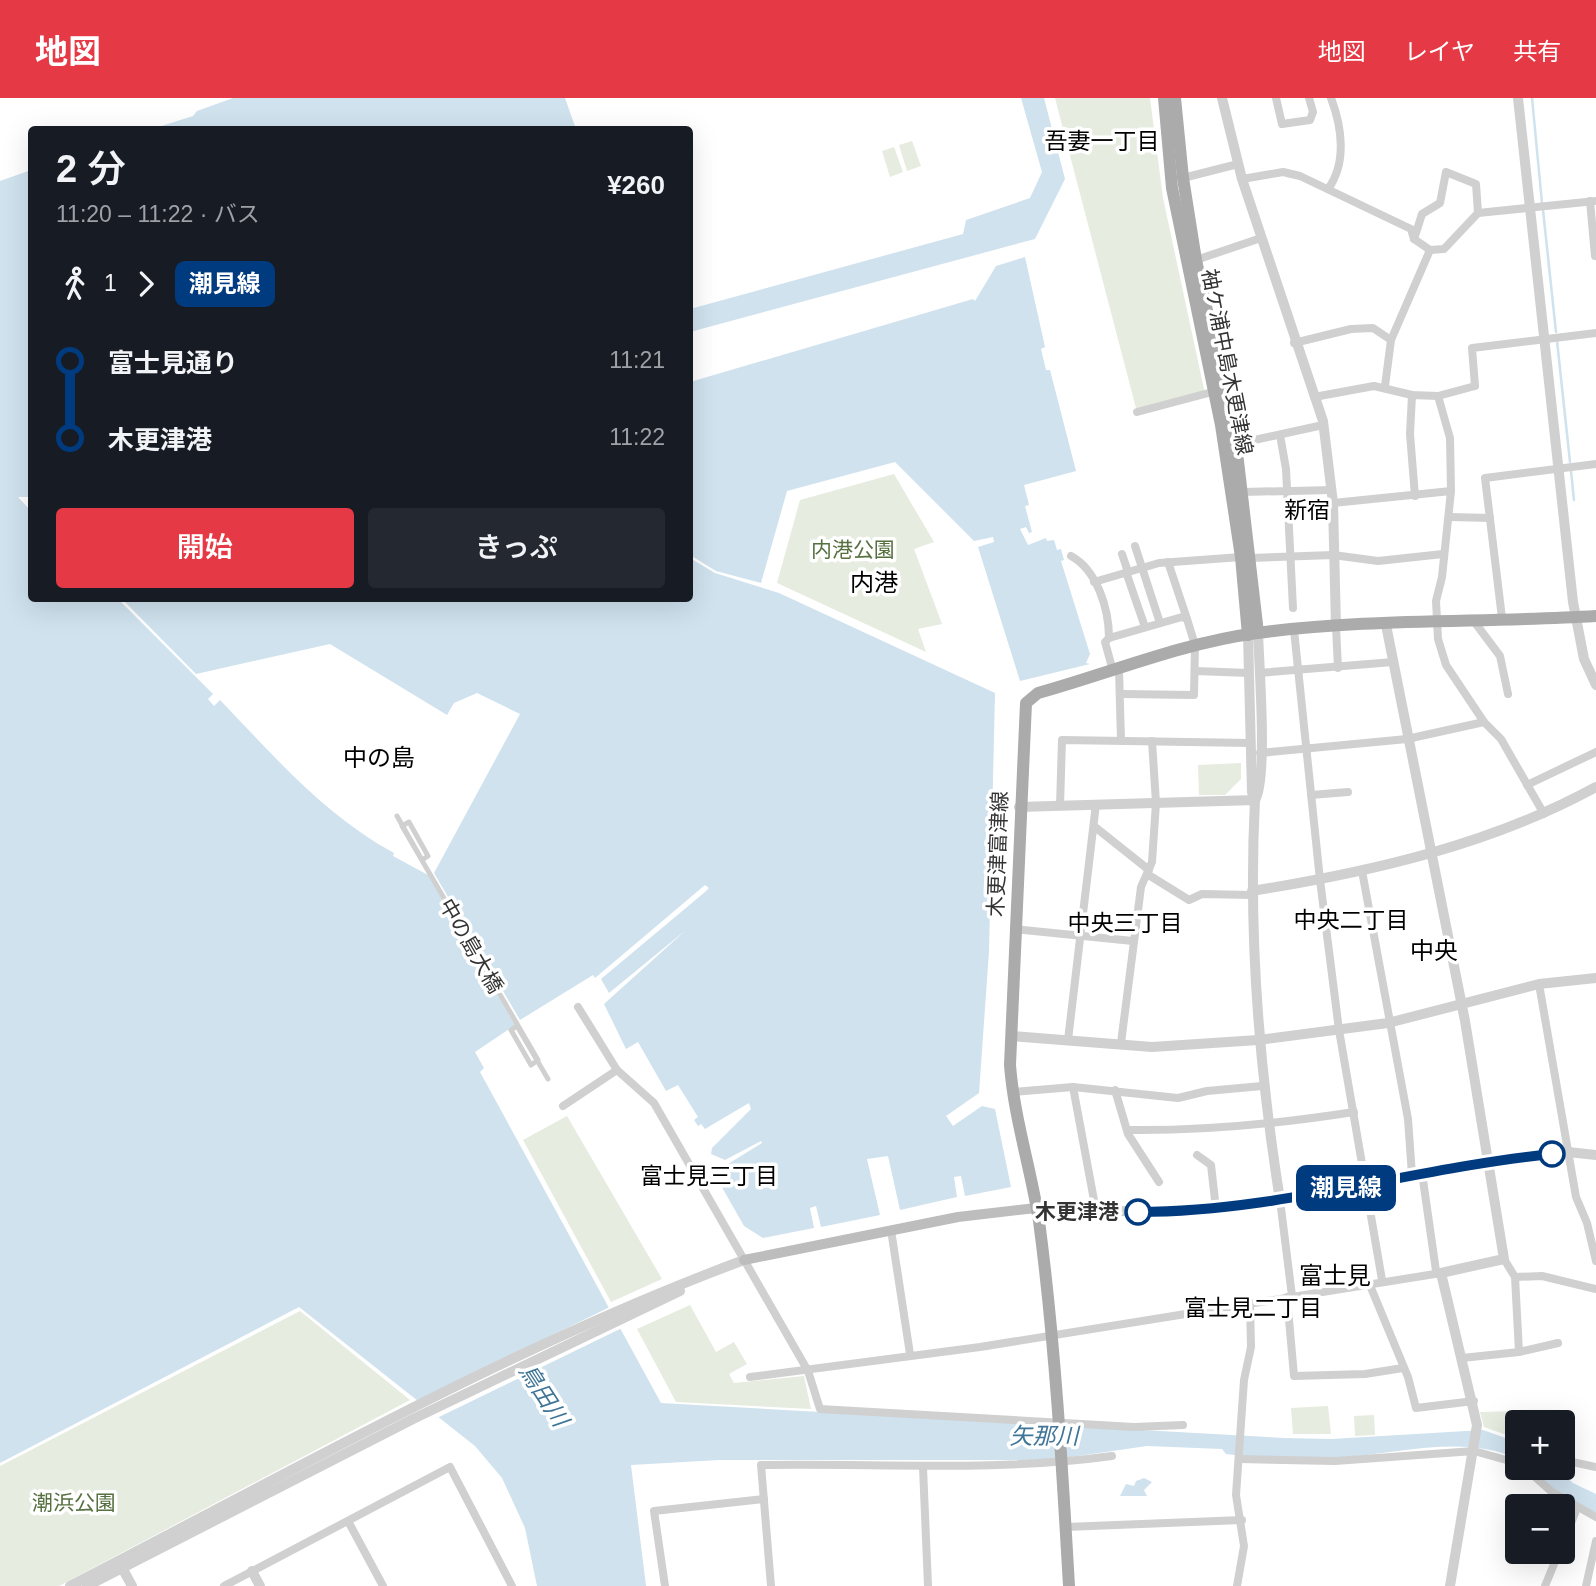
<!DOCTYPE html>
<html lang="ja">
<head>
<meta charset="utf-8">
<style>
  :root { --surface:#171b24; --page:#242831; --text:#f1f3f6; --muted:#9ea1a6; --accent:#e63946 }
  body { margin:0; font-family:Helvetica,"Noto Sans JP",sans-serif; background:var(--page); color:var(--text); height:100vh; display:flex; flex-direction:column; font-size:26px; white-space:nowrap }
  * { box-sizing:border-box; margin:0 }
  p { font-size:23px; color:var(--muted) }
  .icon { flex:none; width:38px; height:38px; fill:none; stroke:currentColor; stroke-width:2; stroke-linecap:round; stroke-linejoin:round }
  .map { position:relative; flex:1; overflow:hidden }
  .details { position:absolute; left:28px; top:28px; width:665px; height:476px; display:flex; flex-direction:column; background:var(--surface); border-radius:7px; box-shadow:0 7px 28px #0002 }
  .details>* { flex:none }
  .badge { padding:0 14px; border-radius:10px; font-size:24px; line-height:46px }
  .buttons { position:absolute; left:1505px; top:1312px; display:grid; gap:14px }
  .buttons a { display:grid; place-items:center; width:70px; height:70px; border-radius:7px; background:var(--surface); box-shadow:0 7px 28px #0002; font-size:35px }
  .map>.badge { position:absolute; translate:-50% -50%; box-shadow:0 0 0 4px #fff }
  .legs { display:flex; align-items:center; gap:10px; height:77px; padding:0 28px; font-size:23px }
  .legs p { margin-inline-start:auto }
  .summary { display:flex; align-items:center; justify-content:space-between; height:119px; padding:0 28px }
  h1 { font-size:38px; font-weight:600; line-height:52px }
  .button { display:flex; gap:14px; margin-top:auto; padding:14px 28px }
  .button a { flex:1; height:80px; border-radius:7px; background:var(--accent); color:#fff; font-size:28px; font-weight:600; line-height:80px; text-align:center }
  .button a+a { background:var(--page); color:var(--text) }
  ul { padding:0 28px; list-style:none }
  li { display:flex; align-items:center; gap:24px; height:77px; font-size:26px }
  li i { display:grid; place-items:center; width:10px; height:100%; margin:0 9px; background:currentColor }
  li i::after { content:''; width:18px; height:18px; margin:-9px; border:5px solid; border-radius:50%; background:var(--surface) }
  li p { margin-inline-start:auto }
  li:first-child i { background:linear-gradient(#0000 50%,currentColor 0) }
  li:last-child i { background:linear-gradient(currentColor 50%,#0000 0) }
  header { display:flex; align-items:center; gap:42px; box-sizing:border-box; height:98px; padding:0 35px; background:var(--accent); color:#fff }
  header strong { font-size:33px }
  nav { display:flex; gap:38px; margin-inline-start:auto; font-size:24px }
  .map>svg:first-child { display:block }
</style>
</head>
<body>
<header>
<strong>地図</strong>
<nav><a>地図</a><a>レイヤ</a><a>共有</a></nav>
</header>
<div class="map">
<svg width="1596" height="1488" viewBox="0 0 1596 1488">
  <rect width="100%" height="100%" fill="#fff"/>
  <g fill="#e6ecdf">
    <polygon points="1055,0 1150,0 1163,100 1205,296 1137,314"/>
    <polygon points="912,43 921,68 907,73 899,47"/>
    <polygon points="894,49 903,74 890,79 882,53"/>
    <polygon points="894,376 934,444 914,451 942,526 918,531 926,554 777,485 800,402"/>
    <polygon points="1241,665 1241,681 1225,697 1199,697 1198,667"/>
    <polygon points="567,1018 662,1181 611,1204 523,1042"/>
    <polygon points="690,1207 716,1254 734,1244 747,1266 729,1276 734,1285 804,1278 811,1311 676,1304 637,1231"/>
    <polygon points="300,1213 410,1302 59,1488 0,1488 0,1368"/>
    <polygon points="1328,1308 1331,1336 1293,1336 1291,1310"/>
    <polygon points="1516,1313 1515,1340 1484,1329 1480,1314"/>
    <polygon points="1374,1317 1375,1337 1355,1338 1354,1318"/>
  </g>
  <g fill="#cfe2ee">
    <polygon points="233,0 565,0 576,31 152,31 193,18 197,13"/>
    <polygon points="1021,0 1044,0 1065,81 1035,141 690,234 690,211 963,136 966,122 1030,100 1042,74"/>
    <path d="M31,72L32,399H18L31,413L32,500L118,501L213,596L208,601L214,608L220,602C274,658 324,717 394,755L393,758L428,777L515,927L475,954L484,970L480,974L661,1305L1284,1340L1332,1341L1483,1332L1517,1344V1361C1465,1336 1399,1356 1343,1359C1305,1360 1264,1361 1226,1356L1222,1351L1147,1348L1050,1362H719L631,1367L646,1488H537L525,1430L502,1380L475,1348L299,1209L0,1365V83Z"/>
    <polygon points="1025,159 1045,249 1041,251 1046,272 1050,272 1076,373 1024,387 1029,407 1025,408 1032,434 1029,435 1026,429 1020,431 1028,447 1046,440 1047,443 1054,442 1057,452 1061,451 1064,462 1061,463 1090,556 1086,565 1090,566 1020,583 978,449 994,444 993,439 974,443 895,364 787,393 761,485 716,473 690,457 690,284 973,201 975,203 996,168"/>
    <polygon points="690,460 715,475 779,495 995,595 989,853 979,995 946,1018 953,1028 982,1008 995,1011 1011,1089 965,1098 961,1078 954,1079 957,1099 900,1112 888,1058 867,1061 880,1117 821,1129 816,1108 810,1110 814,1130 763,1140 744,1128 719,1084 727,1079 730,1070 728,1066 762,1045 761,1043 725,1062 711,1056 712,1050 751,1011 749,1005 705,1031 701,1026 698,1028 694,1022 698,1019 678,987 666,993 638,944 626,951 604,906 686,832 609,895 601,881 705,794 709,790 705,787 595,880 593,877 520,922 434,775 520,616 477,595 454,605 447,617 330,546 196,576 122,501 690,500"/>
    <polygon points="1530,1370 1555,1370 1573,1385 1596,1396 1596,1416 1553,1391"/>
    <polygon points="1144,1380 1152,1384 1144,1392 1147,1398 1120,1398 1126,1386 1134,1388 1136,1383"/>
  </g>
  <polygon fill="#fff" points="612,1208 624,1229 437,1320 416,1303"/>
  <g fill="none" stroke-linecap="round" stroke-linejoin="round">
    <g stroke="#cfe2ee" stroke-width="2.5">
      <polyline points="1532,0 1542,105"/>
      <polyline points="1543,112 1556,234"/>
      <polyline points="1557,243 1570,364"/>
      <polyline points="1571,373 1574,402"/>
    </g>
    <polyline stroke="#d0d0d0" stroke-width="5" points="397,718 422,762 428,758 409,724 402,728 538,962 531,967 511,932 517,928 548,981"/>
    <g stroke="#d0d0d0" stroke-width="8">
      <polyline points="1276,0 1282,26 1310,22 1313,14 1309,0"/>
      <polyline points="1183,80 1238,66"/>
      <polyline points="1242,81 1283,74 1300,78 1411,131 1414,141 1430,152 1444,151 1478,115 1596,103"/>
      <path d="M1328,91C1347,65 1342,29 1331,0"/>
      <polyline points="1590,103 1595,158"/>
      <polyline points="1414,141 1422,116 1440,105 1446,74 1476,86 1478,115"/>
      <polyline points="1196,162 1261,140"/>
      <polyline points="1294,245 1351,231 1373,230 1391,242"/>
      <polyline points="1385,288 1391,242 1430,152"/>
      <polyline points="1412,297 1410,336 1415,398"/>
      <polyline points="1438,298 1450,340 1451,393 1442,479 1436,503 1438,541 1446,567 1484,624 1501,641 1544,716"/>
      <polyline points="1314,299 1374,288 1412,297 1438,298 1475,288 1472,250 1596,235"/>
      <polyline points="1137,314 1216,293"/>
      <polyline points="1280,337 1286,371 1293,510"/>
      <polyline points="1236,346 1323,327"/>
      <polyline points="1242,394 1332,392"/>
      <polyline points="1333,405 1451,393"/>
      <polyline points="1450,419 1490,420"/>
      <polyline points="1135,448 1160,525"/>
      <polyline points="1122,456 1128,474"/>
      <path d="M1071,458C1097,472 1109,511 1109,540L1105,544L1113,573"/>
      <polyline points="1250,460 1333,457 1378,463 1443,456"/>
      <polyline points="1168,464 1187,521"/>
      <polyline points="1126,474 1145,529"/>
      <polyline points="1094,484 1159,465 1241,459"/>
      <polyline points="1502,520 1485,380 1596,366"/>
      <polyline points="1473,522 1500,558 1508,596"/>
      <polyline points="1336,529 1338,570"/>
      <polyline points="1294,532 1320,782 1339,932 1382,1182"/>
      <polyline points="1109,540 1182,519 1187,521 1195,547 1194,597 1122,596"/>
      <polyline points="1119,572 1121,642"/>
      <polyline points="1195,573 1249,575"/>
      <polyline points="1259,575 1393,564"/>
      <polyline points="1260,655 1407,641 1484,624"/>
      <polyline points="1527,687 1596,654"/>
      <polyline points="1311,697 1348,694"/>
      <polyline points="1060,708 1062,642 1251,645"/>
      <polyline points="1095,729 1149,772"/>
      <polyline points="1362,773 1408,1021 1412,1077"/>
      <polyline points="1147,776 1189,802 1202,796 1252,797"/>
      <polyline points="1014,831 1133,843"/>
      <polyline points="1539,886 1576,1099 1587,1125 1596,1163"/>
      <polyline points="578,909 617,972 654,1005 808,1273 820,1311 1134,1329 1183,1327"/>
      <polyline points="1068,942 1096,706"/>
      <polyline points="1121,945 1141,789 1152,764 1156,705 1152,643"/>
      <polyline points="1073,989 1096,1113"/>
      <polyline points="1115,992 1128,1036 1159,1084"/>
      <polyline points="1012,994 1073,989 1178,1000 1207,993 1262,988"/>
      <polyline points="563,1008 617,972"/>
      <path d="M1127,1032C1204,1033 1277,1026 1354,1014"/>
      <polyline points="1197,1057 1211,1067 1216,1111"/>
      <polyline points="1422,1075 1436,1173"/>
      <polyline points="1280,1102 1292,1198"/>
      <polyline points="891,1132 910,1256"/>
      <polyline points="1504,1161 1515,1179 1542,1178 1596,1191"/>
      <polyline points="1515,1179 1519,1254"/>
      <polyline points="1369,1185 1408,1279 1416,1310 1474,1303"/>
      <polyline points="1287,1199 1294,1278 1365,1276 1403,1270"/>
      <polyline points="1462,1260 1519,1254 1558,1245"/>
      <polyline points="750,1279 980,1249 1441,1175"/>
      <polyline points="1239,1361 1335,1363 1474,1353 1517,1365"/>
      <polyline points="1563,1362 1596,1369"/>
      <polyline points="923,1369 928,1488"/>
      <polyline points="1525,1370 1552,1394 1596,1419"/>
      <polyline points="348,1423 383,1488"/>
      <polyline points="1066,1429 1242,1422"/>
      <polyline points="1563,1445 1577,1410"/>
      <polyline points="224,1488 450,1369 512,1488"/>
      <polyline points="665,1488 654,1413 764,1401"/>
      <path d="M771,1488L761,1367C878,1365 995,1374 1112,1358"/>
      <polyline points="1237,1488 1244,1448 1236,1397 1244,1282 1251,1249 1250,1205"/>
      <polyline points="1545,1488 1559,1454"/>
      <polyline points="1586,1488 1596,1443"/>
    </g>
    <g stroke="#d0d0d0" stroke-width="10">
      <polyline points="1222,0 1242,81 1323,323 1333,405 1336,529"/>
      <polyline points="1518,0 1573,504 1584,561 1596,587"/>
      <polyline points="1386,527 1465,923 1504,1161 1441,1175 1477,1327 1450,1488"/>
      <polyline points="1248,537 1252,694 1255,702"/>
      <path d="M1255,702C1268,681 1259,566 1258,535"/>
      <path d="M1019,709L1255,702C1248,836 1259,970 1280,1102"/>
      <path d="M1252,793C1370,774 1490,747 1596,689"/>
      <polyline points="1011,938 1152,949 1258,942 1388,925 1539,886 1596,880"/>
      <polyline points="1036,1110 1054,1114 1208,1112 1261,1106 1490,1062 1568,1054 1596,1057"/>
      <polyline points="120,1466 132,1488"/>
      <polyline points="252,1473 260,1488"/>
      <path d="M70,1488C291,1374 510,1249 744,1162"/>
      <polyline points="87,1488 413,1321 680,1193"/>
    </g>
    <polyline stroke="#bdbdbd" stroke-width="10" points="744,1162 958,1119 1036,1110"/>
    <g stroke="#ababab" stroke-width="12">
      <polyline points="1164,0 1172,90 1221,327 1241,459 1248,537"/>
      <polyline points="1175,0 1183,80 1196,162 1236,346 1258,535"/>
      <path d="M1069,1488C1062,1366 1055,1244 1039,1123C1031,1071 1014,1020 1010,967L1026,605L1038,595C1110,575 1182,545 1257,535C1369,520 1484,525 1596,518"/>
    </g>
  </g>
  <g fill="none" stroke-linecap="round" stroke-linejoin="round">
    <g stroke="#fff" stroke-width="16">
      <path id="line-1" d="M1138,1114C1278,1114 1413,1070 1552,1056"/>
    </g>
    <use href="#line-1" stroke="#003b80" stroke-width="10"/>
  </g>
  <g fill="#fff" stroke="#003b80" stroke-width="3.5">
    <circle cx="1552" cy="1056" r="12"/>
    <circle cx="1138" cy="1114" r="12"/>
  </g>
  <g text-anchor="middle" stroke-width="7" stroke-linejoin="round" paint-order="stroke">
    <g font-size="21" fill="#333" stroke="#fff">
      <text transform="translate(1227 264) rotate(79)" y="7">袖ケ浦中島木更津線</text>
      <text transform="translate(998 756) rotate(-88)" y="7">木更津富津線</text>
      <text transform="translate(471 848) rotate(60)" y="7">中の島大橋</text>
    </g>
    <g font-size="21" fill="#56703f" stroke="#fff">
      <text x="853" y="459">内港公園</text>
      <text x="74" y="1412">潮浜公園</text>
    </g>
    <g font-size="21" font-weight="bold" fill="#333" stroke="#fff" text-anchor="end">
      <text x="1119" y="1121">木更津港</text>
    </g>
    <g font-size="23" fill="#000" stroke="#fff">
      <text x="1102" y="51">吾妻一丁目</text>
      <text x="1307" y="420">新宿</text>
      <text x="1351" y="830">中央二丁目</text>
      <text x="1125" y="833">中央三丁目</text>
      <text x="709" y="1086">富士見三丁目</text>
      <text x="1253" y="1218">富士見二丁目</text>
    </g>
    <g font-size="23" font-style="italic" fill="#3f7597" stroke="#fff">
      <text transform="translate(544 1297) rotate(57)" y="8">鳥田川</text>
      <text x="1044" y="1346">矢那川</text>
    </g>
    <g font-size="24" fill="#000" stroke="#fff">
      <text x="874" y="493">内港</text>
      <text x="379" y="668">中の島</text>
      <text x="1434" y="861">中央</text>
      <text x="1335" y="1186">富士見</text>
    </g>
  </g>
</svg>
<div class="buttons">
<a>+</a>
<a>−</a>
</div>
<b class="badge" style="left:1346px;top:1090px;background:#003b80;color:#fff">潮見線</b>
<section class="details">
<div class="summary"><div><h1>2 分</h1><p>11:20 – 11:22 · バス</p></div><b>¥260</b></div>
<div class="legs"><svg class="icon" aria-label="walk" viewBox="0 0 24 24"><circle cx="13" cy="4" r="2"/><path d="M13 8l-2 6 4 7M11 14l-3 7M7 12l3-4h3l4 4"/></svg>1<svg class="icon" aria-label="forward" viewBox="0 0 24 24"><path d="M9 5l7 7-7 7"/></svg><b class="badge" style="background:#003b80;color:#fff">潮見線</b></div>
<ul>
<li><i style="color:#003b80"></i><b>富士見通り</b><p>11:21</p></li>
<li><i style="color:#003b80"></i><b>木更津港</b><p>11:22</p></li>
</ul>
<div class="button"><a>開始</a><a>きっぷ</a></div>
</section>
</div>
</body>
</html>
